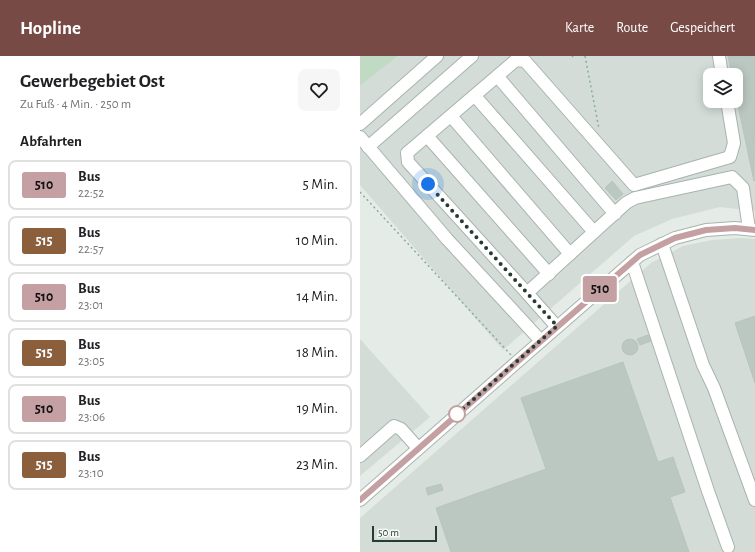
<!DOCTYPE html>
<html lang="de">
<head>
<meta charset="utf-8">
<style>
  :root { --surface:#fff; --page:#f6f6f6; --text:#202124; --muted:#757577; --line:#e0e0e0; --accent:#774a45 }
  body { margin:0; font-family:"Alegreya Sans",sans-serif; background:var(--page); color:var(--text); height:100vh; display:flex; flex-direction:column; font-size:15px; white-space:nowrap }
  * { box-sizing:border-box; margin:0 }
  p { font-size:13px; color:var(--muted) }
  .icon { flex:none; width:22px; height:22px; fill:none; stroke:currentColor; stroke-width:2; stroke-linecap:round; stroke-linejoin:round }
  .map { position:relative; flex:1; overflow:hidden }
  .sheet { display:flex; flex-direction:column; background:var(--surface); width:360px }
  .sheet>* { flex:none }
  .badge { padding:0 8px; border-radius:3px; font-size:14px; line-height:26px }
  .buttons { position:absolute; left:343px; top:12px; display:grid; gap:8px }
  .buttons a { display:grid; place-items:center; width:40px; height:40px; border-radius:8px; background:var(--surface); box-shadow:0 2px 10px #0003; font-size:20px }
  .scale { position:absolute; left:12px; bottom:10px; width:65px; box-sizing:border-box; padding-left:4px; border:2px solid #263c33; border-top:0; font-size:11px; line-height:14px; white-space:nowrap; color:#263c33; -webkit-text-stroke:3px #f5f9f7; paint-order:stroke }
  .you { position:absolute; width:20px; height:20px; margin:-10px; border:3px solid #fff; border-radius:50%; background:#1a73e8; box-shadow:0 0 0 6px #1a73e833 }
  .map>.badge { position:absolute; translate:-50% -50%; box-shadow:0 0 0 2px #fff }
  h2 { padding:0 20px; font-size:15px; line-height:36px }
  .round { display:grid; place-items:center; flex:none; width:42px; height:42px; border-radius:8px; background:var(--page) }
  .headline { display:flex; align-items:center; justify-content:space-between; height:68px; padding:0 20px }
  h1 { font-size:19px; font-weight:600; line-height:30px }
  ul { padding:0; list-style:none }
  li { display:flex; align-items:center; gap:12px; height:50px; margin:0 8px 6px; padding:0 12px; border:2px solid var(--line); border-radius:8px }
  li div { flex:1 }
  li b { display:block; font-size:15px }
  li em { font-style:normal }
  li .badge { min-width:44px; font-weight:700; text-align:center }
  header { display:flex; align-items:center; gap:24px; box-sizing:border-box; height:56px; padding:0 20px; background:var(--accent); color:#fff }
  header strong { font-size:19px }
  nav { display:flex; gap:22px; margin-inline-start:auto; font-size:14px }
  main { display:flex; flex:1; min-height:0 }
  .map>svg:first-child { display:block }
</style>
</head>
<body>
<header>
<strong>Hopline</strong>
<nav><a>Karte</a><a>Route</a><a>Gespeichert</a></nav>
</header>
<main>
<section class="sheet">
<div class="headline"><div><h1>Gewerbegebiet Ost</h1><p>Zu Fuß · 4 Min. · 250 m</p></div><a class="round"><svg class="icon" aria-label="heart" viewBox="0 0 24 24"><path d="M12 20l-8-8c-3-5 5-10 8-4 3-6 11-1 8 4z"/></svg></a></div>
<h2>Abfahrten</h2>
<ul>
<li><span class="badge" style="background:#c5a0a2;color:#111">510</span><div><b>Bus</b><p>22:52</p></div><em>5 Min.</em></li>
<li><span class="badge" style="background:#8b5e3c;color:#fff">515</span><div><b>Bus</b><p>22:57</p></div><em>10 Min.</em></li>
<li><span class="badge" style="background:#c5a0a2;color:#111">510</span><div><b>Bus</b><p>23:01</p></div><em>14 Min.</em></li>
<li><span class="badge" style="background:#8b5e3c;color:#fff">515</span><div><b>Bus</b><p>23:05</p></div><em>18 Min.</em></li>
<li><span class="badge" style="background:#c5a0a2;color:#111">510</span><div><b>Bus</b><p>23:06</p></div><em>19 Min.</em></li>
<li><span class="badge" style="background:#8b5e3c;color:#fff">515</span><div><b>Bus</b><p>23:10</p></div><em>23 Min.</em></li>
</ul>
</section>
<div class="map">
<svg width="395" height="496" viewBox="0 0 395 496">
  <rect width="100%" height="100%" fill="#e5ece8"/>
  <g fill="#d3dcd7" fill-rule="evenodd">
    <path d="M38,0H395V155L360,151L312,163L274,180L143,294L0,129V30ZM350,19H376V45H350Z"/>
    <polygon points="382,182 395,183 395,496 0,496 0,462 291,207 323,190 352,184"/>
    <polygon points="0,283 70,361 0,420"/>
  </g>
  <polygon fill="#c1dac4" points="0,0 38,0 0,30"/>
  <g fill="#bbc7c1" stroke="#b8c5be">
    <polygon points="368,0 395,0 394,125 376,40 376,19 372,19"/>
    <polygon points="252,125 263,138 256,144 245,132"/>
    <polygon points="395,260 395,327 375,267"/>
    <polygon points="288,279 291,285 280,289 277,283"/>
    <circle cx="270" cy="291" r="8"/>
    <polygon points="263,306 298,406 313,401 325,436 310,441 329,496 91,496 76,452 186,413 161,342"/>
    <polygon points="81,428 83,434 68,439 66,432"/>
  </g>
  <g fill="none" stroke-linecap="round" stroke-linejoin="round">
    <g stroke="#a8b4ae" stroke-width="14">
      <g id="minor">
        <polyline points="359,0 362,19"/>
        <polyline points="138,21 255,158"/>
        <polyline points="115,40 234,176"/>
        <polyline points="91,60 210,198"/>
        <polyline points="0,68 77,0"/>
        <polyline points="67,80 189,218"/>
        <polyline points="0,81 87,183 181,285"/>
        <polyline points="8,91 112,0"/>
        <polyline points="302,188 343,309 354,332 395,444"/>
        <polyline points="272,206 348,435 368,491"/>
        <polyline points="167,237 48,106 47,97 156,4 165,5 274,129 370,101 374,87 367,45"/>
        <polyline points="197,271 167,237 266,147 275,142 372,121 383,132 389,173"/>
        <polyline points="0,400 34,370 41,373 58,392"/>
        <polyline points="0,444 157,306 280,199 315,182 346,174 375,172 395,174"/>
      </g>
    </g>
    <g stroke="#89ac9d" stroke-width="1.5" stroke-dasharray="2 3" stroke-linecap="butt">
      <polyline points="225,0 239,73"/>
      <polyline points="212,1 213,0"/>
      <polyline points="0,136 151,299"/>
    </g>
    <use href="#minor" stroke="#fff" stroke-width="12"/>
  </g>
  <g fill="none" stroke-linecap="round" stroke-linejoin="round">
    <g stroke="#fff" stroke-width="9">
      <polyline id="line" points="0,444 157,306 280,199 315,182 346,174 375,172 395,174"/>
    </g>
    <use href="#line" stroke="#c5a0a2" stroke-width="6"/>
    <polyline stroke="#263c33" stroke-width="4" stroke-dasharray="0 7.2" points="68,128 197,270 97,358"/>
  </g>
  <circle fill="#fff" stroke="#c5a0a2" stroke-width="2" cx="97" cy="358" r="8"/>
</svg>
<div class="buttons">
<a><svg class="icon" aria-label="layers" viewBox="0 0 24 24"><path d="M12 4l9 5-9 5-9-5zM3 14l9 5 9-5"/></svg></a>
</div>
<div class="scale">50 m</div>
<div class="you" style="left:68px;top:128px"></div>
<b class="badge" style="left:240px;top:233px;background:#c5a0a2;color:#111">510</b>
</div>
</main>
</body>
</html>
